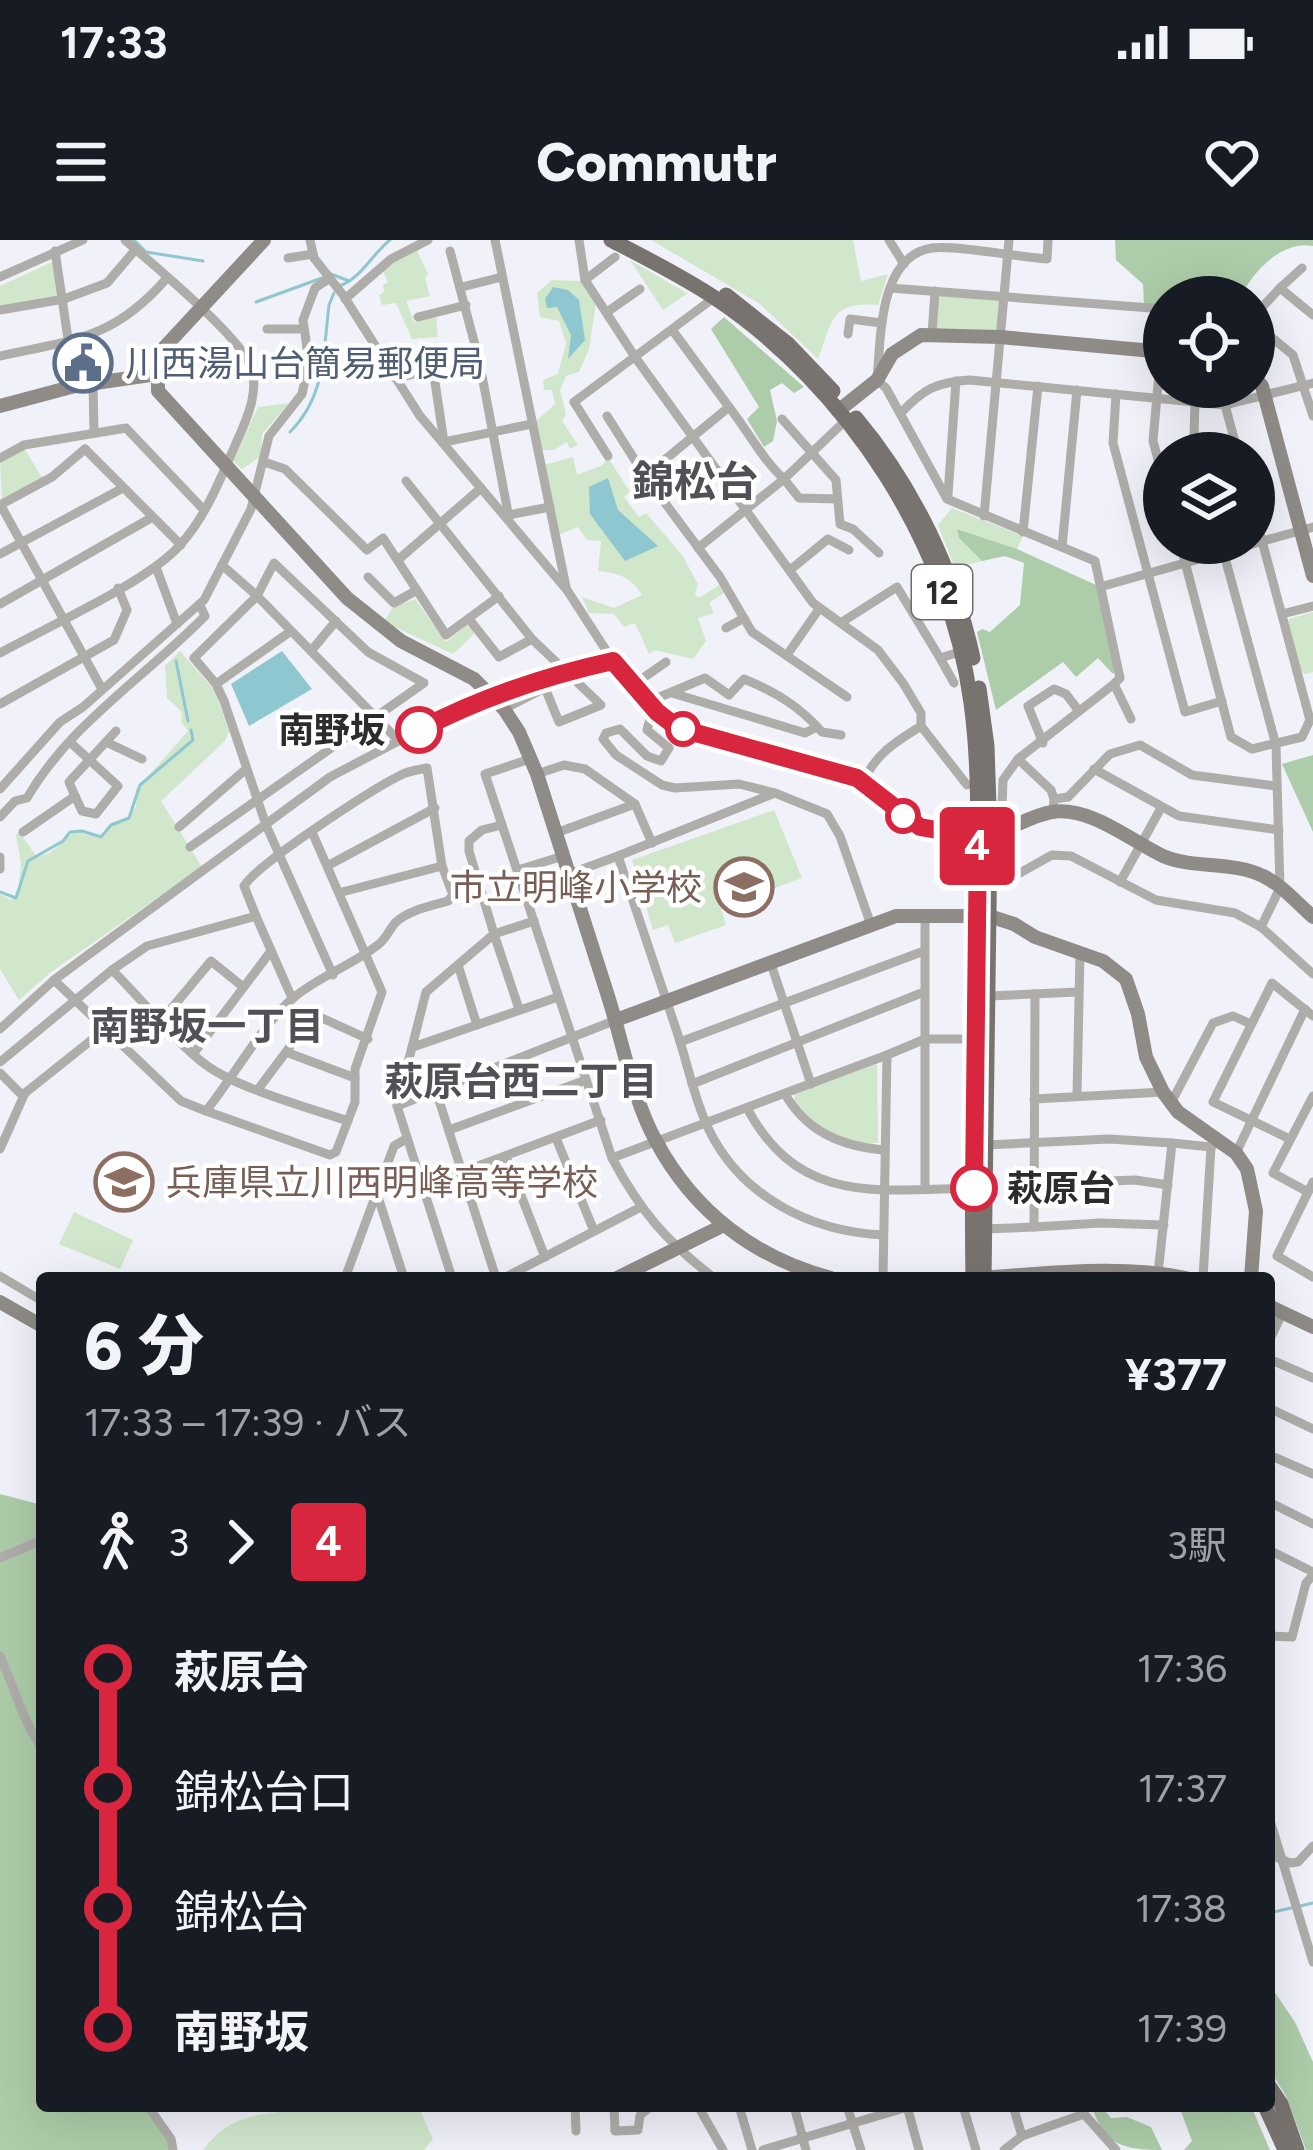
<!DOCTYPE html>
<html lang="ja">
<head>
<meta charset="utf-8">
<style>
  :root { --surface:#171b24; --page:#242831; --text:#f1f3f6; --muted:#9ea1a6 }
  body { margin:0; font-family:Figtree,"Noto Sans JP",sans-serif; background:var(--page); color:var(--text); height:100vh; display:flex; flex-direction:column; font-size:45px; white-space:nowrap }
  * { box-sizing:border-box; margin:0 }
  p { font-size:39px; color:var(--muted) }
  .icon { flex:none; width:66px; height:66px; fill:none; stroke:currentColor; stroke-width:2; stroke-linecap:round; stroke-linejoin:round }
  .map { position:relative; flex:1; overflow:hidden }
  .sheet { position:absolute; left:36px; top:1032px; width:1239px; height:840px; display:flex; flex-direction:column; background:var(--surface); border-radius:12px; box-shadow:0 12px 48px #0002 }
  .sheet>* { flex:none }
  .badge { padding:0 24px; border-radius:9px; font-size:42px; line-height:78px }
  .controls { position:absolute; left:1143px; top:36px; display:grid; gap:24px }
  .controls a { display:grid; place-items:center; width:132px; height:132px; border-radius:50%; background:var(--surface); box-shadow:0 12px 48px #0002; font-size:60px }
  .map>.badge { position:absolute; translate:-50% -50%; box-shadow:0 0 0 6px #fff }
  .legs { display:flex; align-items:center; gap:18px; height:132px; padding:0 48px; font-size:39px }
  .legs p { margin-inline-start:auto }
  .head { display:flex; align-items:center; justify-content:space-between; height:204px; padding:0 48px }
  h1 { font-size:66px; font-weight:800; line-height:90px }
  ul { padding:0 48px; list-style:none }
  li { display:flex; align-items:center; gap:42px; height:120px; font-size:45px }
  li i { display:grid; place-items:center; width:18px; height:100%; margin:0 15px; background:currentColor }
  li i::after { content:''; width:30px; height:30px; margin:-15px; border:9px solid; border-radius:50%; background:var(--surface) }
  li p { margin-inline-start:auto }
  li:first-child i { background:linear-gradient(#0000 50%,currentColor 0) }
  li:last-child i { background:linear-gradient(currentColor 50%,#0000 0) }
  .status { display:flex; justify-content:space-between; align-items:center; height:84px; padding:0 60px; background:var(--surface); direction:ltr }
  .status svg { height:33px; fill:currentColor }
  header { display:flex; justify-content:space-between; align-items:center; height:156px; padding:0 48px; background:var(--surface); font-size:54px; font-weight:800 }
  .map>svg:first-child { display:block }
</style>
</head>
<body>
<div class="status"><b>17:33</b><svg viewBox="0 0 49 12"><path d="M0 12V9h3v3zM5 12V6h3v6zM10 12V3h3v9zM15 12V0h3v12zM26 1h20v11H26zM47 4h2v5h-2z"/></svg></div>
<header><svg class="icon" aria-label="menu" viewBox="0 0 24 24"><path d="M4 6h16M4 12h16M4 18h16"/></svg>Commutr<svg class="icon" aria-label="heart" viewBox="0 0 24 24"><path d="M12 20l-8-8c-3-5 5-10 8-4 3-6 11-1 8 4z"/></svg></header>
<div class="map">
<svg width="1313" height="1910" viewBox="0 0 1313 1910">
  <rect width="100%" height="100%" fill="#f0f1f9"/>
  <g fill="#d0e7cc">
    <path d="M651,0H853L861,41L888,34L878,65C831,61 832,81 818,119L760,64Z"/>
    <polygon points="416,8 428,34 425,38 430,56 406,61 414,82 436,76 438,97 412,99 396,63 382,65 379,55 384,52 383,45 388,42 383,30"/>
    <polygon points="630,20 685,52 688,53 663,70"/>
    <polygon points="52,22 58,55 0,66 0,46"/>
    <polygon points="552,40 581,41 596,62 589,109 579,132 566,136 560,150 566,174 562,181 578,205 570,209 567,202 554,210 539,210 533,184 555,164 552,150 544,150 543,140 558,134 566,103 559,81 540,77 537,53"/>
    <polygon points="935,51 1004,56 1000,97 932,94"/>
    <polygon points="289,163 262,194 261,216 242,229 233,221 258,167"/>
    <polygon points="24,208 43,239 2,261 0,221"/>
    <path d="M607,216L630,252L624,257L639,277L646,273L682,315L698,344L695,355L699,358L719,345L724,353L709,363L714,373L698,378L706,401L693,419L655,410L649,414L635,383L624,387L614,374L589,373L582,357L614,368L642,355C632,337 618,333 598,331L601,301L587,300L578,287L558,295L544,225L573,217L577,235L603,225Z"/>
    <polygon points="952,268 1023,296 1017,309 958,289 959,298 982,321 955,328 938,285"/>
    <polygon points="415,359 446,402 467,385 475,393 453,414 384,382 393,367"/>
    <polygon points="1313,372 1313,432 1305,434 1301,431 1288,383 1289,379"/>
    <polygon points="180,411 215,451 229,491 225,501 161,561 202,627 51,732 19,760 0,729 0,654 11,660 18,654 21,623 16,595 19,592 37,617 50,613 75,591 101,599 111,586 129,579 136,566 136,550 188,491 181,482 182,472 167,458 165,426"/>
    <polygon points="774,570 802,638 721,668 726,685 675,703 668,685 653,690 632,620"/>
    <path d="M877,824L878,903C844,905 815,887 794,861L795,854Z"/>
    <polygon points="74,972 133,1000 120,1029 59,1004"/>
    <path d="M292,1866H418L433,1899L424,1910H203C220,1888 235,1879 263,1874C275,1872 281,1874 292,1866Z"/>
  </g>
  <g fill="#adcca9">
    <path d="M1115,0H1313V6C1282,0 1252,32 1241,57H1164V65L1144,64L1143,44L1116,20Z"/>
    <polygon points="724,77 804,147 794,153 782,143 770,150 777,181 773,201 764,207 747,179 759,167 711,89"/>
    <polygon points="957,289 1017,309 1096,345 1116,430 1113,434 1098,418 1076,437 1063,422 996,470 977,392 982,389 990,392 1020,365 1024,323 1005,316 982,321 959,298"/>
    <polygon points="1313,515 1313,592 1282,524"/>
    <polygon points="0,1254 42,1265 42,1866 149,1866 175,1910 0,1910"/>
    <polygon points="1269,1719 1274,1751 1295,1782 1313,1822 1313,1910 1306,1910 1286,1856 1269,1829"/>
    <path d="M1092,1866H1106L1104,1870L1111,1878L1127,1877L1151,1887L1162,1910C1124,1910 1103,1905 1092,1866Z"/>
    <polygon points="1179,1866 1251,1866 1270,1910 1184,1910 1192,1901"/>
  </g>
  <g fill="#8ec7d0">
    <polygon points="553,47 568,50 579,60 585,100 568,119 571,95 557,67 547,68 545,59"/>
    <polygon points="608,238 618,270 658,306 625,321 590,274 589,247"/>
    <polygon points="282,411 312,449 249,486 231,444"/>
  </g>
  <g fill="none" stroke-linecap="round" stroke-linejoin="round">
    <g stroke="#8ec7d0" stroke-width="3">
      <polyline points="134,0 146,12 203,21"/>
      <polyline points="331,34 349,41"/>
      <path d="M339,46C360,40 373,13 390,0"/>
      <polyline points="256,62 322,38"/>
      <path d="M290,192C326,156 323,113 329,65L334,53"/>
      <polyline points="176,421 188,481"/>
      <polyline points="0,652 16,658 28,621 63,601 70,592 82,591 101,597 111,585 129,578 140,545 193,500 191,490"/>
      <polyline points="1300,1666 1313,1663"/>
      <polyline points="1269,1673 1291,1668"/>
    </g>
    <polyline stroke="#c9cad1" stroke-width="9" stroke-dasharray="9 4.5" stroke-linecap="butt" points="469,464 517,449"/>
    <g stroke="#afadaa" stroke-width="9">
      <polyline points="310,0 314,18 343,55 420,176 567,350 613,421 657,472 678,487 857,538 920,587 978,597"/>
      <polyline points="495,0 566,347"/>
      <polyline points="579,0 585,40 635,117 813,363 878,410 903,443 921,473 921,486"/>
      <polyline points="889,0 904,24"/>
      <path d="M1048,0L1047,19C1019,17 956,5 932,8C878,16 881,100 877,140L886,148L947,259L1095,321L1120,438L1114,444L1131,479"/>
      <polyline points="55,11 75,146"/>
      <polyline points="450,11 479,120 509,278"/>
      <polyline points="288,18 313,14"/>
      <polyline points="0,37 83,0"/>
      <polyline points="585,40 615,17"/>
      <polyline points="462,47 502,37"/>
      <polyline points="890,48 1164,69"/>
      <polyline points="1280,48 1302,28"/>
      <polyline points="345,59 391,19 428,0"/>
      <polyline points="0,70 64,59 107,43 136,9"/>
      <polyline points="607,72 640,49"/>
      <polyline points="1254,76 1280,48 1313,75"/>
      <polyline points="418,77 466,65"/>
      <polyline points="1164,77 1153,201 1164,242"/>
      <polyline points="1254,83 1293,115 1313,176"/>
      <polyline points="267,89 303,89"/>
      <polyline points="848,94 850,79 882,83"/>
      <polyline points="932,94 935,51"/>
      <path d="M0,116C73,100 114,99 166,39"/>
      <polyline points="433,129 444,202"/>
      <polyline points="395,138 479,120"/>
      <polyline points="93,143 94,193"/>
      <polyline points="1116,154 1113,203 1185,472 1222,461"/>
      <polyline points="1195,162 1194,196 1198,213"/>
      <polyline points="1225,165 1238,213"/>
      <path d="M901,173C923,149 937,142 970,140L1225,165L1313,143"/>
      <polyline points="607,176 645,236 720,337 752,392 847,457"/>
      <polyline points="782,179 836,240 840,284 853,289 879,313"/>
      <polyline points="444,202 532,184"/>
      <polyline points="85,209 181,305"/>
      <polyline points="608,216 574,162 715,57"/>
      <polyline points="0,218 24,205 126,188 204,270"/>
      <polyline points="264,222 285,229 367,310 383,298 446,395 499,356"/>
      <polyline points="645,236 729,167 673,91"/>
      <polyline points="406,241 532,399 601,465 559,482 545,448 504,469"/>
      <polyline points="948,255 956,141"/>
      <polyline points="837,259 799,258 784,239 846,180"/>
      <polyline points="0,264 102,449"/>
      <polyline points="0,265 52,237 85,209"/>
      <polyline points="508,275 550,267"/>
      <polyline points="984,276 1009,0"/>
      <polyline points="1023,292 1038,146"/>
      <polyline points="1180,303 1231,497 1252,509 1302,497 1310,480 1254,271"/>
      <polyline points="1221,303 1276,505 1280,648 1261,687"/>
      <polyline points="1062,307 1077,150"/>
      <path d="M698,308L784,239C762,219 748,191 729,167"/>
      <polyline points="0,314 123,248"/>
      <polyline points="399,319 481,248"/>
      <polyline points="156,327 177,384"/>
      <polyline points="790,330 828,299 849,310"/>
      <polyline points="368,337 394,363 417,350"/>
      <polyline points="1100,347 1313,287"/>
      <polyline points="0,364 151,278"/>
      <polyline points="1282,374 1313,366"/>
      <polyline points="469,379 499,417 532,399"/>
      <polyline points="842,382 897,347 940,418 966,410"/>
      <polyline points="726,388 744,378"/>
      <polyline points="311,411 336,381"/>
      <path d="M0,413C47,387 148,342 180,305C206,277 222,235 237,201C248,177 261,147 249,122C232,90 156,27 125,0"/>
      <polyline points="787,415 819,369"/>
      <polyline points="940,418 954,443"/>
      <polyline points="216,444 291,391"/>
      <polyline points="633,445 666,422"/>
      <polyline points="517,449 566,431 613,421"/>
      <polyline points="672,453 805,493 817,487"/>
      <polyline points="0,464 114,400 127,370 118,348"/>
      <polyline points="106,502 142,519"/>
      <polyline points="1043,503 1028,466 1054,449 1066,454 1078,470"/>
      <polyline points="1094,529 1179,576 1279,590"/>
      <polyline points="537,534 564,525 585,529 635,564 652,603"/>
      <path d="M864,541C875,514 897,501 921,486L967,545"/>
      <polyline points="0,549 60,482 83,467 204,360 251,269 269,196 302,154 309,122 303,80 315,48 330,38"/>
      <path d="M775,553L739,544L675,548L662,545L616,515L603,499L606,493L620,489L647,516L661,521L669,508L647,490L655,459L705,438L729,455L744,439C776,452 799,466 822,492L841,495"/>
      <polyline points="75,556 69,542 116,491"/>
      <polyline points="1054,559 1051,550 1018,519 1114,444"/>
      <polyline points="1053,571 1054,559 1068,557 1110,514 1140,505 1192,535 1276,546"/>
      <path d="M0,577L15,561L27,558C70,484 145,437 205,376L200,365"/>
      <path d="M502,585L612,918C641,972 665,1000 714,1038"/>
      <polyline points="179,587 245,530"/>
      <polyline points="23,592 75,556 82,571 96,574 118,546 71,503"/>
      <path d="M312,592L382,752L355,829V862L336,912L330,915L206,871C232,839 263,784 292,759C317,737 353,725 379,704C387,698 389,689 396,682C409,670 431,666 448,661L453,655L442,626L427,528C418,530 407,531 399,536C371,550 257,624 244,646L256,676L147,706L112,730C139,756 177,804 206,825C237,848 309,868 348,881"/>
      <polyline points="1001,592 1003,540 1018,519"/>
      <polyline points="556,593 635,564"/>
      <polyline points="190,607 424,443 368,412 274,323 257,356 222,325"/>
      <polyline points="0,617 0,629"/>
      <polyline points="329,625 435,568"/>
      <polyline points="518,630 563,616"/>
      <polyline points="569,634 618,616"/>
      <polyline points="1120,642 1161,568"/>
      <polyline points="1000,644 1052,615 1071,616 1156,660 1235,673 1261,687 1313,734"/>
      <polyline points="342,652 442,626"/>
      <polyline points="256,676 292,758"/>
      <path d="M871,685L840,596L827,574L775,553L618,616C638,675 657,734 677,792C688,825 694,859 709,890C742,957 810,991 882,995"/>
      <polyline points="770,721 811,844"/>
      <polyline points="458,725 477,785"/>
      <polyline points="333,735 266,585 224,461 216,444 194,418 257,356 399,501"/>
      <polyline points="54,740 181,861 206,871"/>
      <polyline points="988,756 1078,752"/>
      <polyline points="519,769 494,694 534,681"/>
      <polyline points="162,780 211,721 242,746"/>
      <polyline points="0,789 54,740 330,537 469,464"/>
      <polyline points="680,802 924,711"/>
      <polyline points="413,807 558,757"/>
      <polyline points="194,813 271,711"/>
      <polyline points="0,822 112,730"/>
      <polyline points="0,833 23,856"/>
      <polyline points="355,838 286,812 313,774 368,799"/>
      <polyline points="692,844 924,752"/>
      <polyline points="259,848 286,812"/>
      <polyline points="436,851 496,1038"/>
      <path d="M785,854C807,892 841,906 883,910"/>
      <polyline points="1077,854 1080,713"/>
      <polyline points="1034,859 1163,852"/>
      <polyline points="1171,863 1213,783 1233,776 1251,784"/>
      <polyline points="397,866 616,780"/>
      <path d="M747,868C799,966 879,950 974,948"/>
      <polyline points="449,890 586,840"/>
      <polyline points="556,898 594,991"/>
      <polyline points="1290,899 1213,862 1272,743 1313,776"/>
      <polyline points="986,905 1109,899 1172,903"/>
      <polyline points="0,909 25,853 104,790"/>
      <polyline points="1236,913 1305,769"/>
      <polyline points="506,917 545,1017"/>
      <polyline points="612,918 887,815"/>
      <polyline points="1313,942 1277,1016 1313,1037"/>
      <polyline points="1034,944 1135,940 1168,945"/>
      <polyline points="424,946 601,880"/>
      <polyline points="925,949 925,799 975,799"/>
      <polyline points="1308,952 1273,933 1313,856"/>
      <polyline points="378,957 404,1038"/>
      <polyline points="1034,987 1100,983 1164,985"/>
      <polyline points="984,989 1034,987 1035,754"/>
      <polyline points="1158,1034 1172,903 1211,907 1219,901"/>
      <polyline points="0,1036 42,1061"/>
      <polyline points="345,1038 394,906 406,899"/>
      <polyline points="452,1038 397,866 426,752 494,694 469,611 469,601 482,590 502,585 485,534 530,519"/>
      <polyline points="504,1038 639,968"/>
      <polyline points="883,1038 887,815 925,799 925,675"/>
      <polyline points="1203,1038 1211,907"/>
      <polyline points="1269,1101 1283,1072"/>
      <polyline points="1269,1119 1313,1138"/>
      <polyline points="1269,1168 1313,1189"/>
      <polyline points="1269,1215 1313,1234"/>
      <polyline points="1269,1262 1313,1284"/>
      <polyline points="1269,1310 1313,1332"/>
      <polyline points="0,1318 42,1300"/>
      <polyline points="1269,1396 1292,1397 1306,1343 1313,1335"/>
      <path d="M0,1416C14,1447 23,1482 42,1508"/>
      <polyline points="1269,1577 1313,1722"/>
      <polyline points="1269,1614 1290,1623 1298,1622 1313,1606"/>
      <polyline points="148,1866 171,1899 173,1910"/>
      <polyline points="575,1866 576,1891"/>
      <polyline points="614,1866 615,1891 638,1890 640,1875 652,1866"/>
      <polyline points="698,1866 723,1910"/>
      <polyline points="739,1866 752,1910"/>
      <polyline points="794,1866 806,1910"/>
      <polyline points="847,1866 861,1910"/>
      <polyline points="907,1866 919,1910"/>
      <polyline points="963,1866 976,1910"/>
      <polyline points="1013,1866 1022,1896"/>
      <polyline points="1084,1874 1116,1910"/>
      <polyline points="763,1910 911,1866"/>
      <polyline points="1004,1910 1022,1896 1084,1874 1082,1866"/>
    </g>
    <g stroke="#8f8b87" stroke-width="14">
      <path d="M264,0L162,110L158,121V151L347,358L401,401L474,439L504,469L519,492L537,534C561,607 584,680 607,753C622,799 633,860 656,901C694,972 755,1018 831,1038"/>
      <polyline points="1254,136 1262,146 1313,336"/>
      <polyline points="0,166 75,146 157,134"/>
      <polyline points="838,171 877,140 892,114 921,95 1000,97 1164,112"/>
      <path d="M983,596C1008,593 1027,576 1052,572C1090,566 1131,601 1163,616C1194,629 1232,621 1263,636C1281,644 1298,664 1313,677"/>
      <polyline points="616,780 896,676 989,676 1014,684 1035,697 1103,721 1126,739 1138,774 1146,817 1163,852 1178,872 1236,913 1247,929 1256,971 1251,1038"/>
      <polyline points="617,1038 722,986"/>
      <path d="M976,1038C1045,1034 1117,1024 1186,1038"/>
      <polyline points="0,1062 42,1086"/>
      <polyline points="1269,1066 1313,1087"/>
    </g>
    <g stroke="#78736f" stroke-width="15">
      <path d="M611,0C646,18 682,36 715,58C848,147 950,304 971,463C981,536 977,609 976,682C974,801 971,920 973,1038"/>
      <polyline points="726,55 788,104 833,151"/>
      <path d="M856,178C913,246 954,331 973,418"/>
      <polyline points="979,448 987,506 990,596 984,1038"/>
      <polyline points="1269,1846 1281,1864 1297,1910"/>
      <polyline points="1265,1866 1285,1910"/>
    </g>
  </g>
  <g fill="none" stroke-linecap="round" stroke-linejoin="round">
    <g stroke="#fff" stroke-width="27">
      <path id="line-1" d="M419,490C480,458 545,436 613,421L657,472L678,488L857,538L920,587L978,597L974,948"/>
    </g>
    <use href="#line-1" stroke="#d7263d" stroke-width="18"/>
  </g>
  <defs>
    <g id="civic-ring" transform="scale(3)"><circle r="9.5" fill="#fff" stroke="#5c6f8a" stroke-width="1.5"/><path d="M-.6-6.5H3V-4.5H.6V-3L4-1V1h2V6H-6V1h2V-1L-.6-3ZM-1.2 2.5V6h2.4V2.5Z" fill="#5c6f8a"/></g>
    <g id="school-ring" transform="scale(3)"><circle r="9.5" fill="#fff" stroke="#8d6e63" stroke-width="1.5"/><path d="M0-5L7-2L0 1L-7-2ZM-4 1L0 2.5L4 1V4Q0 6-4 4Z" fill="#8d6e63"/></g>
  </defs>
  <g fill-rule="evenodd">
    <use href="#civic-ring" x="83" y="123"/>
    <use href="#school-ring" x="744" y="647"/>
    <use href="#school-ring" x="124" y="942"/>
  </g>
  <g fill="#fff" stroke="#d7263d" stroke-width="6">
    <circle cx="683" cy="489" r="15"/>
    <circle cx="419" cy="490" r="21"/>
    <circle cx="903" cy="576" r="15"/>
    <circle cx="974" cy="948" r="21"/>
  </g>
  <g text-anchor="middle" stroke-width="9" stroke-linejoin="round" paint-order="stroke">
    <rect fill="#fff" stroke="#6b6b6d" stroke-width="3" x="912" y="325" width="60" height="54" rx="9"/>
    <g font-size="33" font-weight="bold" fill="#2c2c2f">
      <text x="942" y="364">12</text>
    </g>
    <g font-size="36" fill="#4e5e75" stroke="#fff" text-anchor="start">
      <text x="125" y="136">川西湯山台簡易郵便局</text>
    </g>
    <g font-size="36" font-weight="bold" fill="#2c2c2f" stroke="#fff" text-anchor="end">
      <text x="386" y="503">南野坂</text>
      <text x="1007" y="961" text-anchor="start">萩原台</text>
    </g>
    <g font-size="36" fill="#785e54" stroke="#fff" text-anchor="end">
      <text x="702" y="660">市立明峰小学校</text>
      <text x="166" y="955" text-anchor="start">兵庫県立川西明峰高等学校</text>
    </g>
    <g font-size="39" font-weight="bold" fill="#505157" stroke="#fff">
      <text x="207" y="800">南野坂一丁目</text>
      <text x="521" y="855">萩原台西二丁目</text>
    </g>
    <g font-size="42" font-weight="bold" fill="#505157" stroke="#fff">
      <text x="695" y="256">錦松台</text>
    </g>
  </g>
</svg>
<div class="controls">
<a><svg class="icon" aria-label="locate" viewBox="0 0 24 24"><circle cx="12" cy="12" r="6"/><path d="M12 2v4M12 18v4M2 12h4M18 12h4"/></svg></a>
<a><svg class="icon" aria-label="layers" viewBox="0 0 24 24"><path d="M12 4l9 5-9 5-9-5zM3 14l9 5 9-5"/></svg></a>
</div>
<b class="badge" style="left:977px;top:606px;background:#d7263d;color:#fff">4</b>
<section class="sheet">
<div class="head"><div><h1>6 分</h1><p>17:33 – 17:39 · バス</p></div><b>¥377</b></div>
<div class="legs"><svg class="icon" aria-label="walk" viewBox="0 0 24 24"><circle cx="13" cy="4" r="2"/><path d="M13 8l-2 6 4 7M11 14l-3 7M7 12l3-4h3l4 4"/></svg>3<svg class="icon" aria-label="forward" viewBox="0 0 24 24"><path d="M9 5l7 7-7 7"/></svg><b class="badge" style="background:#d7263d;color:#fff">4</b><p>3駅</p></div>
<ul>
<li><i style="color:#d7263d"></i><b>萩原台</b><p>17:36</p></li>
<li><i style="color:#d7263d"></i><span>錦松台口</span><p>17:37</p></li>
<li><i style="color:#d7263d"></i><span>錦松台</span><p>17:38</p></li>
<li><i style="color:#d7263d"></i><b>南野坂</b><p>17:39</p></li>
</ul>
</section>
</div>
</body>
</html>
